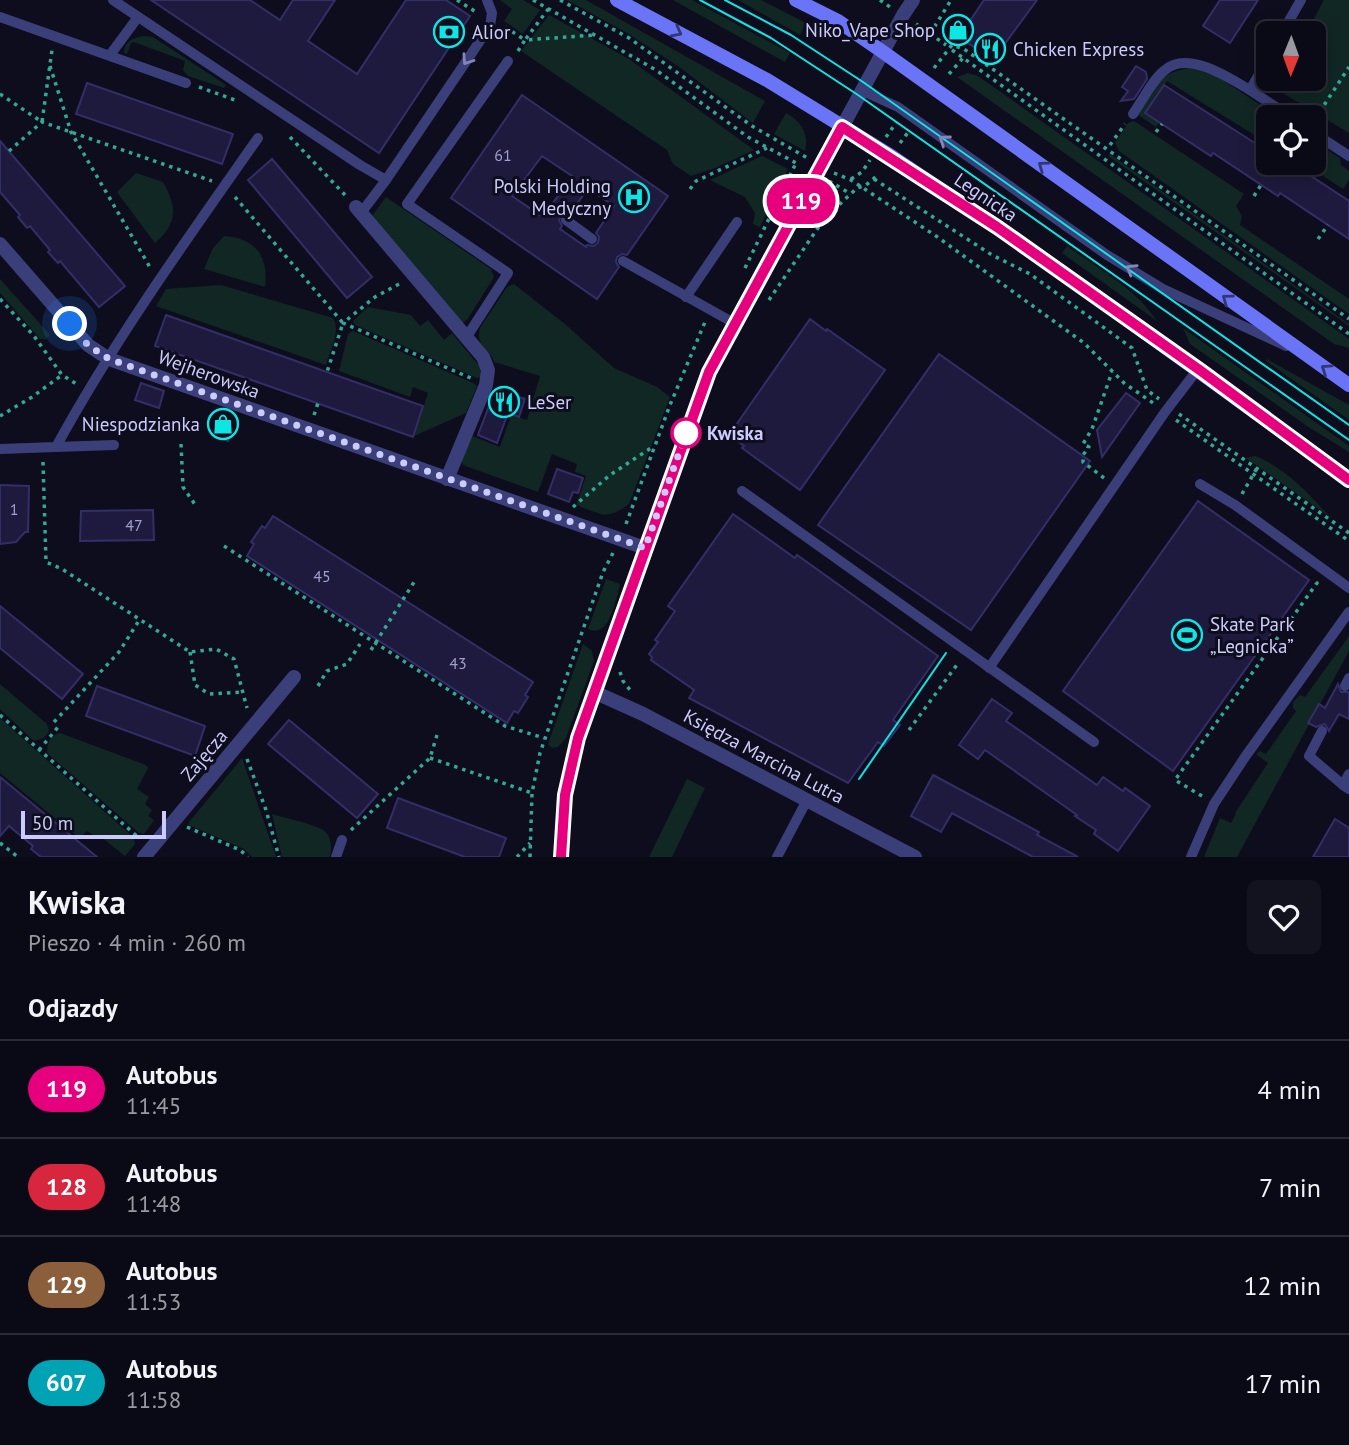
<!DOCTYPE html>
<html lang="pl">
<head>
<meta charset="utf-8">
<style>
  :root { --surface:#0a0a16; --page:#13131f; --text:#f1f3f6; --muted:#999aa1; --line:#2a2b35 }
  body { margin:0; font-family:"PT Sans",sans-serif; background:var(--page); color:var(--text); height:100vh; display:flex; flex-direction:column; font-size:26px; white-space:nowrap }
  * { box-sizing:border-box; margin:0 }
  p { font-size:23px; color:var(--muted) }
  .icon { flex:none; width:38px; height:38px; fill:none; stroke:currentColor; stroke-width:2; stroke-linecap:round; stroke-linejoin:round }
  .map { position:relative; height:857px; overflow:hidden }
  .drawer { display:flex; flex-direction:column; background:var(--surface); flex:1 }
  .drawer>* { flex:none }
  .badge { padding:0 14px; border-radius:23px; font-size:24px; line-height:46px }
  .needle { width:46px; rotate:181deg }
  .tools { position:absolute; left:1256px; top:21px; display:grid; gap:14px }
  .tools a { display:grid; place-items:center; width:70px; height:70px; border-radius:10px; background:var(--surface); box-shadow:0 4px 18px #0003,0 0 0 2px var(--line); font-size:35px }
  .scale { position:absolute; left:21px; bottom:18px; width:145px; box-sizing:border-box; padding-left:7px; border:4px solid #ccccfc; border-top:0; font-size:19px; line-height:24px; white-space:nowrap; color:#ccccfc; -webkit-text-stroke:5px #0e0d1d; paint-order:stroke }
  .you { position:absolute; width:35px; height:35px; margin:-18px; border:5px solid #fff; border-radius:50%; background:#1a73e8; box-shadow:0 0 0 10px #1a73e833 }
  .map>.badge { position:absolute; translate:-50% -50%; box-shadow:0 0 0 4px #fff }
  h2 { padding:0 28px; font-size:26px; line-height:63px }
  .round { display:grid; place-items:center; flex:none; width:74px; height:74px; border-radius:10px; background:var(--page) }
  .summary { display:flex; align-items:center; justify-content:space-between; height:119px; padding:0 28px }
  h1 { font-size:33px; font-weight:700; line-height:52px }
  ul { padding:0; list-style:none }
  li { display:flex; align-items:center; gap:21px; height:98px; padding:0 28px; border-top:2px solid var(--line) }
  li div { flex:1 }
  li b { display:block; font-size:26px }
  li em { font-style:normal }
  li .badge { min-width:77px; font-weight:700; text-align:center }
  .map>svg:first-child { display:block }
</style>
</head>
<body>
<div class="map">
<svg width="1349" height="857" viewBox="0 0 1349 857">
  <rect width="100%" height="100%" fill="#0e0d1d"/>
  <g fill="#102723">
    <polygon points="500,0 523,0 540,10 523,34 504,21 512,9"/>
    <polygon points="567,0 586,0 765,101 753,123 682,69 629,34"/>
    <polygon points="673,0 692,0 790,53 785,62"/>
    <polygon points="738,0 761,0 806,23 800,35"/>
    <polygon points="1324,0 1349,0 1349,133 1276,89 1281,79 1314,79 1314,33 1306,33"/>
    <polygon points="549,15 629,59 754,150 715,168 691,176 673,164 667,150 521,51"/>
    <path d="M144,36L153,37L226,85L224,88L188,76L183,70L185,61L134,42L131,43L127,54L124,53C124,41 134,38 144,36Z"/>
    <path d="M1191,68L1206,69L1279,117H1269V144L1167,81L1145,113L1159,123L1156,127L1138,115C1153,88 1158,72 1191,68Z"/>
    <polygon points="968,73 978,76 1349,339 1349,348 1334,344 957,77"/>
    <path d="M786,113C801,121 809,134 805,151L774,134Z"/>
    <polygon points="1134,121 1244,194 1236,206 1242,216 1240,225 1349,299 1349,314 1119,151 1115,143 1128,123"/>
    <polygon points="1314,141 1340,158 1341,165 1349,171 1349,180 1343,189 1303,163 1314,163"/>
    <polygon points="1110,154 1349,324 1349,326 1108,156"/>
    <polygon points="762,156 788,169 760,227 753,224 755,213 745,197 710,180"/>
    <path d="M136,173L163,182C177,207 178,223 155,243L117,192Z"/>
    <polygon points="386,197 491,269 494,277 467,320 462,323 372,216"/>
    <path d="M224,236C256,238 269,257 265,287L204,269L213,248Z"/>
    <path d="M1067,246C1099,269 1135,288 1157,321L1062,253Z"/>
    <polygon points="0,279 50,335 46,339 40,339 0,293"/>
    <path d="M514,284L565,324L614,368L657,387L670,397L629,504C606,521 601,514 576,505L586,476L575,472L577,464L552,454L538,492L463,465L461,460L472,436L500,447L511,415L527,420L540,376L494,362C490,347 475,348 480,328L507,287Z"/>
    <path d="M221,285L333,318C341,332 330,350 326,365L156,306L166,289Z"/>
    <polygon points="368,307 411,315 420,326 428,320 444,340 452,333 480,367 481,377 477,378 355,325 353,321"/>
    <polygon points="1183,328 1349,446 1349,452 1307,426 1190,344"/>
    <polygon points="353,331 473,383 477,386 466,413 414,436 428,393 413,387 410,397 339,371 348,334"/>
    <polygon points="1267,359 1349,405 1349,420 1266,361"/>
    <path d="M1255,456C1286,468 1308,493 1330,517L1246,458Z"/>
    <path d="M606,579L620,584C616,599 610,639 588,629Z"/>
    <polygon points="1349,636 1349,651 1237,857 1204,857 1220,818 1231,823 1236,814 1235,813 1268,763 1256,754 1260,751 1266,754 1296,711 1293,708 1293,702 1300,695 1305,697"/>
    <polygon points="583,644 592,651 594,661 566,738 558,747 552,748 548,744"/>
    <polygon points="0,684 47,724 49,731 44,738 34,741 0,709"/>
    <polygon points="0,718 134,838 135,844 125,856 100,836 98,838 87,831 79,838 0,773"/>
    <path d="M60,733L146,765L148,768L137,789L149,797L145,804L152,810L148,816L154,820L144,834L139,833L47,753C47,744 50,735 60,733Z"/>
    <polygon points="242,758 276,857 252,857 244,849 189,825 189,822"/>
    <polygon points="687,779 705,788 672,857 649,857"/>
    <path d="M272,814C284,818 314,824 323,830C332,836 332,848 330,857H282Z"/>
  </g>
  <g fill="#1d1a3d" stroke="#332e67" stroke-width="2" fill-rule="evenodd">
    <polygon points="151,0 250,0 280,20 293,0 335,0 308,41 357,74 406,0 446,0 470,16 379,153"/>
    <polygon points="984,0 1037,0 993,60 959,37"/>
    <polygon points="1220,0 1258,0 1230,43 1203,26"/>
    <polygon points="1136,66 1146,72 1147,79 1134,99 1121,101 1128,91 1122,87"/>
    <polygon points="87,83 233,134 222,164 76,114"/>
    <polygon points="1164,85 1269,152 1269,163 1285,163 1295,170 1297,167 1349,201 1349,239 1280,193 1278,196 1213,153 1211,156 1145,113"/>
    <path d="M522,95L668,196L627,255L622,254L617,257L616,262L619,267L597,299L451,198ZM542,156L572,176L543,217L512,196ZM588,188L614,206L596,233L599,237L598,243L594,246L587,245L586,247L560,229L562,226L559,220L562,214H570Z"/>
    <polygon points="0,141 125,286 99,307 60,261 58,263 48,252 50,250 30,226 27,228 18,217 20,215 0,192"/>
    <polygon points="272,159 372,277 347,298 248,180"/>
    <polygon points="166,315 423,406 413,437 155,346"/>
    <polygon points="810,319 826,331 827,329 885,370 800,490 742,448 744,446 729,435"/>
    <polygon points="939,354 1090,461 971,630 818,525"/>
    <polygon points="141,383 164,391 159,408 135,400"/>
    <polygon points="495,390 525,399 519,417 508,413 497,443 478,435"/>
    <polygon points="1126,393 1140,403 1102,457 1097,430"/>
    <polygon points="227,411 230,417 236,419 228,441 212,435 211,428 215,415"/>
    <polygon points="557,469 583,478 578,493 573,492 569,502 548,494"/>
    <polygon points="0,485 29,486 28,532 25,532 16,542 0,544"/>
    <polygon points="1198,501 1309,580 1173,771 1063,691"/>
    <polygon points="153,510 154,540 80,541 81,511"/>
    <polygon points="733,514 795,558 797,555 938,656 893,720 900,725 884,746 878,742 848,783 689,698 694,690 651,660 652,657 649,654 658,642 655,640 675,611 668,606"/>
    <polygon points="273,516 533,682 525,695 528,697 518,713 514,711 507,723 247,556 254,544 251,542 262,526 265,528"/>
    <polygon points="0,606 83,674 62,699 0,648"/>
    <polygon points="1338,684 1341,692 1349,692 1349,719 1339,714 1329,731 1325,724 1316,727 1308,723 1319,704 1325,708"/>
    <polygon points="97,686 205,726 195,756 86,716"/>
    <polygon points="992,699 1012,713 1006,721 1097,785 1103,777 1123,791 1125,788 1150,806 1118,851 1094,834 1096,830 1075,816 1077,815 985,750 978,759 959,745"/>
    <polygon points="289,720 378,794 357,818 268,744"/>
    <polygon points="933,775 1039,832 1037,835 1078,857 1033,857 952,813 941,832 911,816"/>
    <polygon points="0,777 97,857 41,857 31,849 33,846 9,826 0,836"/>
    <polygon points="398,798 506,838 499,857 465,857 387,828"/>
    <polygon points="1335,819 1349,828 1349,857 1313,857"/>
  </g>
  <g fill="none" stroke-linecap="round" stroke-linejoin="round">
    <g stroke="#34a894" stroke-width="3.5" stroke-dasharray="3.5 5" stroke-linecap="butt">
      <polyline points="457,0 476,12"/>
      <polyline points="533,0 656,70 748,137 796,163"/>
      <polyline points="560,0 629,38 752,126 809,159"/>
      <polyline points="880,0 890,7"/>
      <polyline points="916,24 946,45"/>
      <polyline points="505,27 525,40 549,8"/>
      <polyline points="930,34 951,0"/>
      <polyline points="952,50 1349,334"/>
      <polyline points="518,51 525,40 595,35"/>
      <polyline points="50,66 71,132 151,269"/>
      <polyline points="934,68 952,45 964,49 1349,319"/>
      <polyline points="949,74 963,58"/>
      <polyline points="199,87 235,100"/>
      <polyline points="0,94 42,122 52,50"/>
      <polyline points="1315,119 1349,67"/>
      <polyline points="1156,132 1162,124"/>
      <polyline points="290,137 345,195"/>
      <polyline points="886,137 896,123"/>
      <polyline points="900,143 909,131"/>
      <polyline points="1110,145 1125,124"/>
      <polyline points="9,151 42,122 212,181"/>
      <polyline points="834,173 851,180 936,236 1084,343 1124,383 1156,405"/>
      <polyline points="851,179 862,172 870,160"/>
      <polyline points="874,179 992,255 1030,274 1132,348 1147,390 1159,399"/>
      <polyline points="829,181 851,194"/>
      <polyline points="690,189 696,181 767,148"/>
      <polyline points="1254,196 1261,185"/>
      <polyline points="235,197 343,323 327,372"/>
      <polyline points="1318,239 1328,225"/>
      <polyline points="745,268 796,163"/>
      <polyline points="399,284 375,297 343,323 473,379"/>
      <polyline points="0,299 34,336 62,375 78,385"/>
      <polyline points="769,300 824,219 857,188 866,185 878,175"/>
      <polyline points="1179,414 1349,533"/>
      <polyline points="314,415 318,403"/>
      <polyline points="0,416 32,397 62,375"/>
      <polyline points="1176,420 1349,541"/>
      <polyline points="181,444 183,487 196,506"/>
      <polyline points="43,462 46,562 62,569 190,652 216,649 234,659 247,708"/>
      <polyline points="1104,478 1083,462 1083,455 1089,447 1083,444 1092,429 1112,372"/>
      <polyline points="1242,494 1257,468"/>
      <polyline points="573,507 610,475 654,446"/>
      <polyline points="626,524 670,405 705,322"/>
      <polyline points="224,546 505,726 544,738"/>
      <polyline points="371,650 416,579"/>
      <polyline points="190,652 195,685 209,694 242,692"/>
      <polyline points="620,672 623,681 630,690"/>
      <polyline points="318,686 327,671 347,664 360,644"/>
      <polyline points="0,715 139,838"/>
      <polyline points="54,722 119,652 140,619"/>
      <polyline points="909,730 959,662"/>
      <polyline points="39,750 59,726"/>
      <polyline points="430,758 532,793"/>
      <polyline points="247,759 266,810 279,857"/>
      <polyline points="1202,796 1175,780 1317,583 1314,581"/>
      <polyline points="187,827 240,850 248,857"/>
      <polyline points="351,830 430,758 437,735"/>
      <polyline points="0,843 18,857"/>
      <polyline points="517,857 530,843"/>
      <polyline points="530,857 532,793 540,753 603,572 613,553"/>
    </g>
    <g stroke="#3b3f79" stroke-width="10">
      <polyline points="113,0 360,165 386,180"/>
      <polyline points="0,17 186,83"/>
      <polyline points="1282,33 1301,0"/>
      <polyline points="110,55 138,17"/>
      <polyline points="1269,57 1250,90 1291,117"/>
      <polyline points="863,91 898,107 1107,255 1163,289 1286,346"/>
      <path d="M1133,114C1143,100 1152,80 1165,70C1188,50 1229,78 1250,90"/>
      <polyline points="1314,133 1349,156"/>
      <polyline points="361,213 386,180 490,26 492,13 487,0"/>
      <polyline points="566,220 592,239"/>
      <polyline points="623,261 734,323"/>
      <polyline points="686,297 737,222"/>
      <polyline points="466,338 508,273 407,204 508,61"/>
      <polyline points="56,447 114,445"/>
      <path d="M0,449L56,447C115,339 187,239 258,138"/>
      <polyline points="1200,484 1235,505 1349,588"/>
      <polyline points="742,491 1094,742"/>
      <polyline points="989,668 1165,412 1198,369"/>
      <polyline points="1345,686 1349,678"/>
      <polyline points="1322,731 1309,756 1343,785"/>
      <polyline points="1349,774 1343,785 1349,789"/>
      <polyline points="336,857 342,840"/>
      <polyline points="777,857 807,800"/>
      <polyline points="1191,857 1214,804 1245,757 1349,612"/>
    </g>
    <g stroke="#3b3f79" stroke-width="14">
      <polyline points="356,207 483,357 488,370 486,385 447,479"/>
      <polyline points="0,244 88,345 109,359 645,548"/>
      <polyline points="594,692 643,714 915,857"/>
      <polyline points="144,857 294,677"/>
      <polyline points="561,857 565,795 578,738 709,372 903,15 913,0"/>
    </g>
    <g stroke="#6975f6" stroke-width="14">
      <polyline points="617,0 767,80 891,156 1038,255 1349,480"/>
      <polyline points="796,0 838,21 883,52 1349,385"/>
    </g>
    <g stroke="#0ee6e4" stroke-width="2">
      <polyline points="700,0 771,38 858,95 1349,440"/>
      <polyline points="725,0 791,35 863,82 1349,425"/>
      <polyline points="859,779 946,653"/>
    </g>
  </g>
  <defs><path id="oneway-chevron" d="M-2-3.5L2.5 0L-2 3.5" fill="none" stroke-width="1.6" stroke-linecap="round" stroke-linejoin="round" transform="scale(1.75)"/></defs>
  <g stroke="#323774">
    <use href="#oneway-chevron" transform="translate(677 32) rotate(28)"/>
    <use href="#oneway-chevron" transform="translate(1043 166) rotate(-144)"/>
    <use href="#oneway-chevron" transform="translate(1227 299) rotate(-144)"/>
    <use href="#oneway-chevron" transform="translate(1326 369) rotate(-146)"/>
  </g>
  <g stroke="#8486ba">
    <use href="#oneway-chevron" transform="translate(467 60) rotate(124)"/>
    <use href="#oneway-chevron" transform="translate(944 140) rotate(-145)"/>
    <use href="#oneway-chevron" transform="translate(1131 269) rotate(-149)"/>
  </g>
  <g fill="none" stroke-linecap="round" stroke-linejoin="round">
    <g stroke="#fff" stroke-width="16">
      <polyline id="line" points="561,857 565,795 578,738 709,372 842,127 997,227 1201,371 1349,480"/>
    </g>
    <use href="#line" stroke="#e6007e" stroke-width="10"/>
    <polyline stroke="#ccccfc" stroke-width="7" stroke-dasharray="0 12.6" points="70,324 88,345 109,359 645,548 687,431 686,433"/>
  </g>
  <defs>
    <g id="shop-ring" transform="scale(1.575)"><circle r="9.5" fill="#0e0d1d" stroke="#0ee6e4" stroke-width="1.5"/><path d="M-5-2.5h2.3a2.7 3.5 0 0 1 5.4 0H5L5.5 6h-11ZM-1.5-2.5h3a1.5 2.3 0 0 0-3 0Z" fill="#0ee6e4"/></g>
    <g id="bank-ring" transform="scale(1.575)"><circle r="9.5" fill="#0e0d1d" stroke="#0ee6e4" stroke-width="1.5"/><path d="M-6-4H6V4H-6ZM0-2.3a2.3 2.3 0 1 0 0 4.6a2.3 2.3 0 1 0 0-4.6Z" fill="#0ee6e4"/></g>
    <g id="restaurant-ring" transform="scale(1.575)"><circle r="9.5" fill="#0e0d1d" stroke="#0ee6e4" stroke-width="1.5"/><path d="M-5-6h1v4h1v-4h1v4h1v-4h1v5L-1.5 .5V6h-2V.5L-5-1ZM5-6V6H3V1.5H1.5Q1.5-4 5-6Z" fill="#0ee6e4"/></g>
    <g id="hospital-ring" transform="scale(1.575)"><circle r="9.5" fill="#0e0d1d" stroke="#0ee6e4" stroke-width="1.5"/><path d="M-5-5h3v3.5h4V-5h3V5h-3V1.5h-4V5h-3Z" fill="#0ee6e4"/></g>
    <g id="stadium-ring" transform="scale(1.575)"><circle r="9.5" fill="#0e0d1d" stroke="#0ee6e4" stroke-width="1.5"/><path d="M0-5a6.5 5 0 1 0 0 10a6.5 5 0 1 0 0-10ZM-3.5-1.8h7v3.6h-7Z" fill="#0ee6e4"/></g>
  </defs>
  <g fill-rule="evenodd">
    <use href="#shop-ring" x="958" y="30"/>
    <use href="#bank-ring" x="449" y="32"/>
    <use href="#restaurant-ring" x="990" y="49"/>
    <use href="#hospital-ring" x="634" y="197"/>
    <use href="#restaurant-ring" x="504" y="402"/>
    <use href="#shop-ring" x="223" y="424"/>
    <use href="#stadium-ring" x="1187" y="635"/>
  </g>
  <circle fill="#fff" stroke="#e6007e" stroke-width="3.5" cx="686" cy="433" r="14"/>
  <g text-anchor="middle" stroke-width="6" stroke-linejoin="round" paint-order="stroke">
    <g font-size="16" fill="#a0a0cc">
      <text x="503" y="161">61</text>
      <text x="14" y="515">1</text>
      <text x="134" y="531">47</text>
      <text x="322" y="582">45</text>
      <text x="458" y="669">43</text>
    </g>
    <g font-size="19" fill="#ccccfc" stroke="#0e0d1d" text-anchor="start">
      <text x="935" y="37" text-anchor="end">Niko_Vape Shop</text>
      <text x="472" y="39">Alior</text>
      <text x="1013" y="56">Chicken Express</text>
      <text x="611" y="193" text-anchor="end">Polski Holding<tspan x="611" dy="22">Medyczny</tspan></text>
      <text x="527" y="409">LeSer</text>
      <text x="200" y="431" text-anchor="end">Niespodzianka</text>
      <text x="1210" y="631">Skate Park<tspan x="1210" dy="22">„Legnicka”</tspan></text>
    </g>
    <g font-size="19" fill="#ccccfc" stroke="#0e0d1d">
      <text transform="translate(986 197) rotate(34)" y="7">Legnicka</text>
      <text transform="translate(209 374) rotate(20)" y="7">Wejherowska</text>
      <text transform="translate(204 755) rotate(-50)" y="7">Zajęcza</text>
      <text transform="translate(764 756) rotate(28)" y="7">Księdza Marcina Lutra</text>
    </g>
    <g font-size="19" font-weight="bold" fill="#ccccfc" stroke="#0e0d1d" text-anchor="start">
      <text x="707" y="440">Kwiska</text>
    </g>
  </g>
</svg>
<div class="tools">
<a><svg class="needle" viewBox="-14 -14 28 28"><path d="M0-13l5 13h-10z" fill="#e53935"/><path d="M0 13l5-13h-10z" fill="#999aa1"/></svg></a>
<a><svg class="icon" aria-label="locate" viewBox="0 0 24 24"><circle cx="12" cy="12" r="6"/><path d="M12 2v4M12 18v4M2 12h4M18 12h4"/></svg></a>
</div>
<div class="scale">50 m</div>
<div class="you" style="left:70px;top:324px"></div>
<b class="badge" style="left:801px;top:201px;background:#e6007e;color:#fff">119</b>
</div>
<section class="drawer">
<div class="summary"><div><h1>Kwiska</h1><p>Pieszo · 4 min · 260 m</p></div><a class="round"><svg class="icon" aria-label="heart" viewBox="0 0 24 24"><path d="M12 20l-8-8c-3-5 5-10 8-4 3-6 11-1 8 4z"/></svg></a></div>
<h2>Odjazdy</h2>
<ul>
<li><span class="badge" style="background:#e6007e;color:#fff">119</span><div><b>Autobus</b><p>11:45</p></div><em>4 min</em></li>
<li><span class="badge" style="background:#d7263d;color:#fff">128</span><div><b>Autobus</b><p>11:48</p></div><em>7 min</em></li>
<li><span class="badge" style="background:#8b5e3c;color:#fff">129</span><div><b>Autobus</b><p>11:53</p></div><em>12 min</em></li>
<li><span class="badge" style="background:#00a3b4;color:#fff">607</span><div><b>Autobus</b><p>11:58</p></div><em>17 min</em></li>
</ul>
</section>
</body>
</html>
